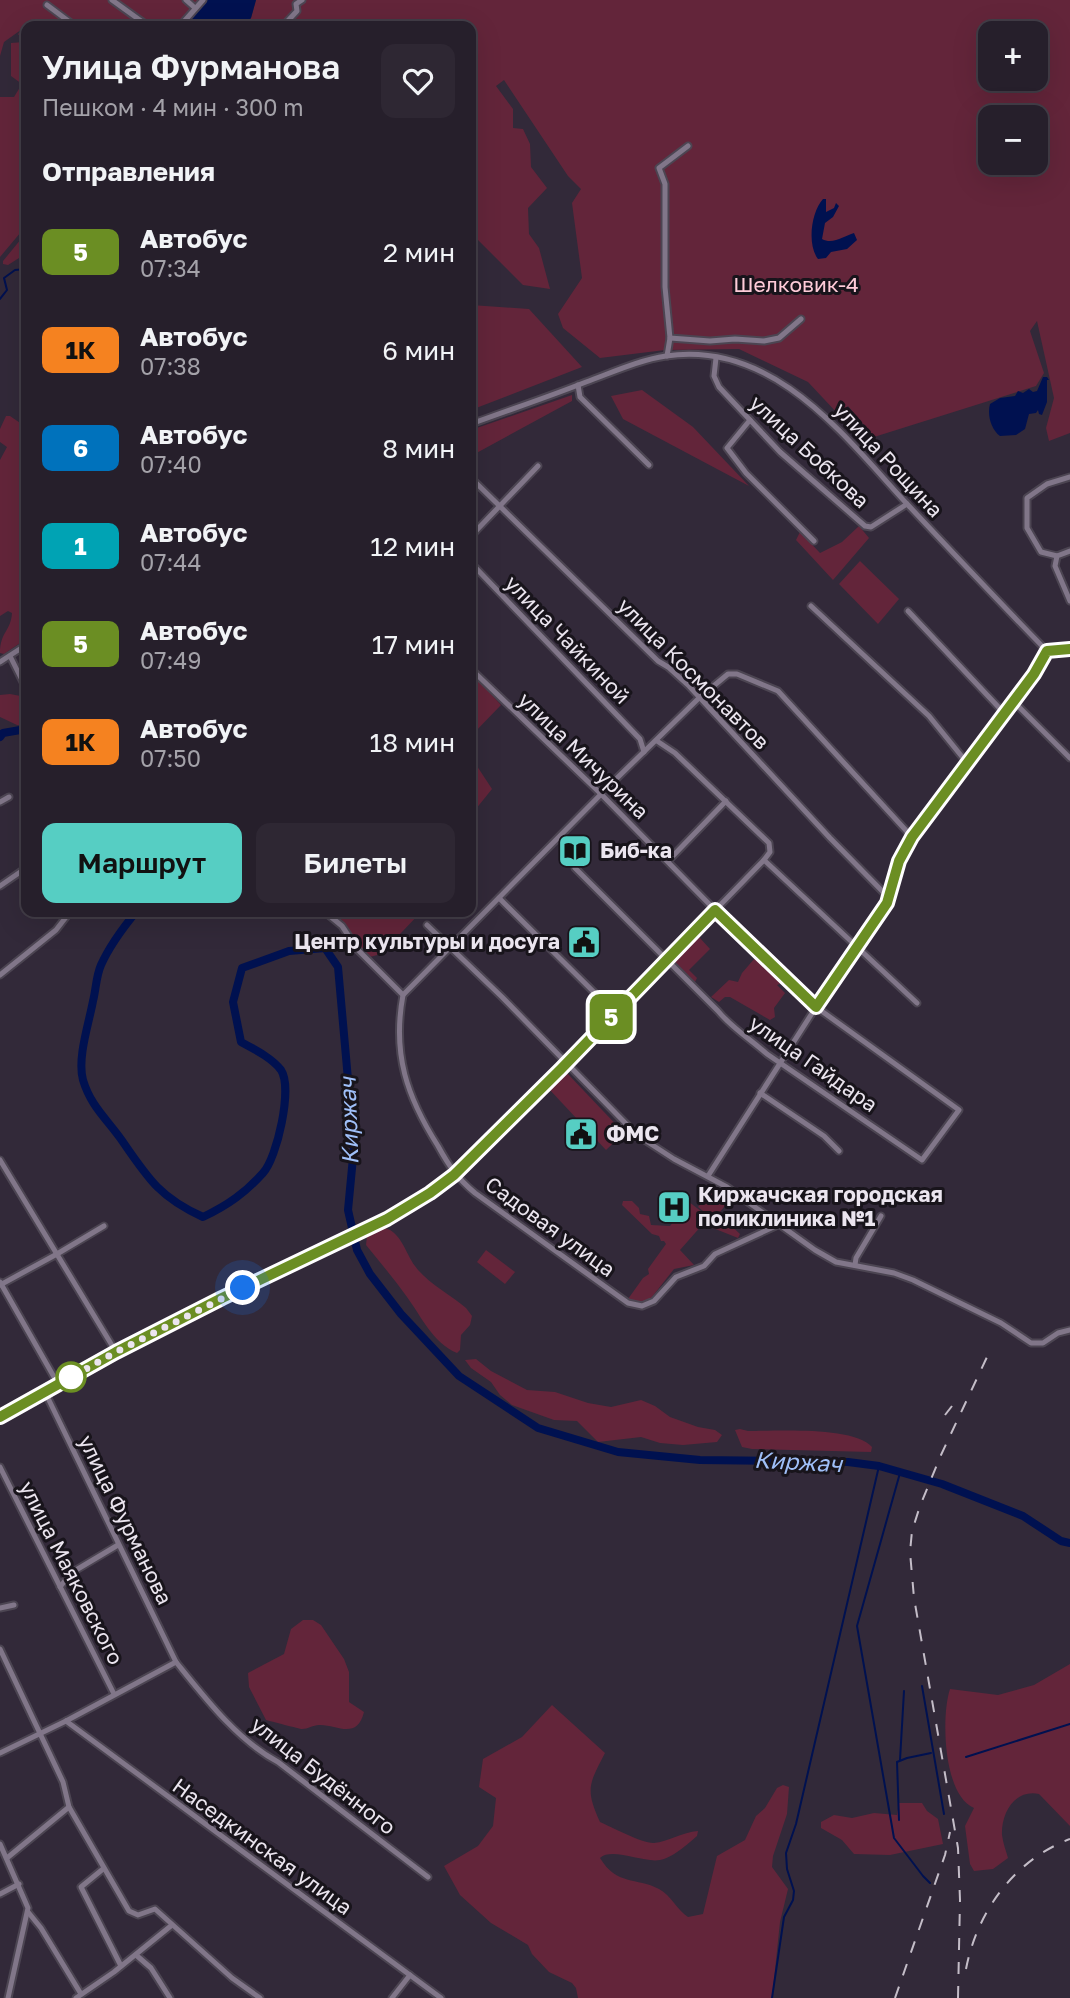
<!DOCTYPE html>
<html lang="ru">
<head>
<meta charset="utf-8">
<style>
  :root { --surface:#261f2b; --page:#2e2733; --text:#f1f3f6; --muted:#a4a2a9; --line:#423d47; --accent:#56cec3 }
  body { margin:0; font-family:"Golos Text",sans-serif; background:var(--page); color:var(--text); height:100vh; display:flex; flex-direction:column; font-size:26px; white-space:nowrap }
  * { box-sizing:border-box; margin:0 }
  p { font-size:23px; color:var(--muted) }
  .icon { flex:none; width:38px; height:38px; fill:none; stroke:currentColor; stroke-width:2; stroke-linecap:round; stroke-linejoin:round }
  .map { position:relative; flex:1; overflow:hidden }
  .details { position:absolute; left:21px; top:21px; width:455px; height:896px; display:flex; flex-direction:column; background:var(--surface); border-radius:14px; box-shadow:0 7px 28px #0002,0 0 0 2px var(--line) }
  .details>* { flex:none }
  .badge { padding:0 14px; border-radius:10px; font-size:24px; line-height:46px }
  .tools { position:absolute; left:978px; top:21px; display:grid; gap:14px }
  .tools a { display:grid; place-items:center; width:70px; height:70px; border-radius:14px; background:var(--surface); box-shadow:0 7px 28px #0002,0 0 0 2px var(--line); font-size:35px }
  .you { position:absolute; width:35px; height:35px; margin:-18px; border:5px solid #fff; border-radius:50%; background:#1a73e8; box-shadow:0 0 0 10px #1a73e833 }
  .map>.badge { position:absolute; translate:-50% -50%; box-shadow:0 0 0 4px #fff }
  h2 { padding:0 21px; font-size:26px; line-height:63px }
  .round { display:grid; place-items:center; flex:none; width:74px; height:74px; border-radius:14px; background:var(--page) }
  .overview { display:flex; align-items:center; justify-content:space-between; height:119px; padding:0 21px }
  h1 { font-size:33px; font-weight:600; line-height:52px }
  .cta { display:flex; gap:14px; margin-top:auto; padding:14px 21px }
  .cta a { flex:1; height:80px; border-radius:14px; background:var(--accent); color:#111; font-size:28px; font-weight:600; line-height:80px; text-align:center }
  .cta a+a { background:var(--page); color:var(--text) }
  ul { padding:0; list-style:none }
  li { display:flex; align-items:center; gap:21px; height:98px; padding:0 21px }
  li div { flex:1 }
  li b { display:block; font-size:26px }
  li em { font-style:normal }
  li .badge { min-width:77px; font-weight:700; text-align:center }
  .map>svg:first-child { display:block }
</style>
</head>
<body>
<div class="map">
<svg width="1070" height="1998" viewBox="0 0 1070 1998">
  <rect width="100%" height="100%" fill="#322939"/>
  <g fill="#63253a" fill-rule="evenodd">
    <polygon points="0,0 204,0 185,26 26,26 26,226 0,257 0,97 14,97 22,84 11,76 11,43 24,42 18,34 25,27 4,42 0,56"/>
    <path d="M256,0H1070V433L1049,441L1046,428L1054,398L1037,321L1030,331L1044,373L1036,386L874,437L848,406L838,414L808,382L739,349L665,350L600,358L563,328L558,314L582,278L572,203L581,189L568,176L504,80L496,86L513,109V128L523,129L530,144L531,167L547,188L528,208L529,234L539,248L550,289L523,285L471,233V26H244L251,18ZM990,33H1036V79H990ZM990,117H1036V163H990Z"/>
    <polygon points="26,233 26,257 19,258 8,265 3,264 3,261"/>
    <polygon points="471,305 529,309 582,367 471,410"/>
    <polygon points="642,390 693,427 749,486 623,419 611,396"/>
    <polygon points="572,395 572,401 471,456 471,430"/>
    <path d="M6,416H10L26,427V639L4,654L0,653C0,632 11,631 12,613L8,611L0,616V460L7,447L0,442V429Z"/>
    <polygon points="859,526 869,538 833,580 796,540 800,532 820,553 842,542"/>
    <polygon points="860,561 899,599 878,624 839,584"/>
    <polygon points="471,672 501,705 471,736"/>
    <polygon points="10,694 26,697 26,725 17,725 0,717 0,695"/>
    <polygon points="471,757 492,789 471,815"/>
    <polygon points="331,912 421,912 381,954 366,958 352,942 343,921"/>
    <polygon points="699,937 710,949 689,970 697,978 695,982 673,960 696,938"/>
    <polygon points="755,958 784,982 777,985 785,993 774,1008 775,1017 770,1020 730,997 725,997 719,1002 711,997 729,980 738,982 742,973"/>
    <polygon points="566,1072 624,1133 606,1150 549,1089"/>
    <polygon points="710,1191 727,1203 714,1220 698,1207"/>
    <polygon points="623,1201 632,1201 639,1208 640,1214 649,1216 651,1225 670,1226 689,1202 714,1221 725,1220 740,1234 738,1238 703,1224 680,1250 694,1265 674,1269 648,1302 640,1303 628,1299 643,1278 649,1274 648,1269 666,1244 664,1241 661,1241 659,1236 652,1234 622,1205"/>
    <path d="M385,1228C401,1232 406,1254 415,1266C425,1281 452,1296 466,1308L472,1316L470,1325L461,1335L460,1350L457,1353C433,1343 421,1316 407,1297C394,1279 380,1262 366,1245L367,1236Z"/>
    <polygon points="486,1250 515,1272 505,1284 477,1262"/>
    <polygon points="476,1359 491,1371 527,1390 555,1392 588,1403 611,1407 641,1400 655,1406 670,1417 698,1427 715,1430 722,1435 717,1442 683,1445 660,1443 641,1437 598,1442 577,1421 554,1420 512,1405 500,1395 491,1382 471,1368 465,1360"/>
    <path d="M740,1429L748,1431C777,1431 854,1426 872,1447L871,1452L752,1449L742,1447L735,1430Z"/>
    <path d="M303,1620H313L321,1625L344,1659L349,1672V1702L364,1712C357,1741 336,1724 319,1725C313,1725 308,1729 302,1729C300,1729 270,1721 266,1720L249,1687L248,1673L284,1654L291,1629Z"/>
    <path d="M1070,1664V1826L1039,1794C1014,1789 1001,1814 1002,1835C1003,1843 1006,1851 1008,1858L993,1869L974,1871L970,1864L965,1826L974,1808C943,1795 941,1716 950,1689L998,1695L1034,1685Z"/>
    <path d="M552,1705L605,1753C589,1784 585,1789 600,1822C611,1827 644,1844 654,1843C668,1842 682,1832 698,1831L697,1836C688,1844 672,1858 660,1860C643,1863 612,1847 600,1858C617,1886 636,1877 659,1889C671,1895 677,1910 688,1917L703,1914L717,1856L745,1840L756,1816L765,1808L777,1788L783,1785L789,1787L787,1814L773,1856L772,1867L788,1889L780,1922L772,1998H578L576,1988L572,1983L549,1972L532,1954L528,1945L491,1923L460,1895L444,1866L478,1846L493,1826L496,1798L479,1787L483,1759L522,1737Z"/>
    <polygon points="899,1803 922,1803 927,1811 938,1819 943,1844 890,1855 854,1854 842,1840 821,1828 821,1822 834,1815 852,1818 874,1813 897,1815"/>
  </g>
  <g fill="#001150">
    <polygon points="204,0 256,0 251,18 244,26 185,26"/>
    <path d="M823,199H826V212L834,208L836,203L839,206L833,217L825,223L822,239C833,245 844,236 854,233L857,240L847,249L831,252L826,258L818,259C807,245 811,212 823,199Z"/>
    <path d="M1043,377H1047L1049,380H1047V402L1042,415L1039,414L1038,410L1036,413L1029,414L1025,429L1016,435L1000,436C991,429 987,415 990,404L1000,398L1015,396L1018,391L1023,393L1029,389L1033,392L1037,391Z"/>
  </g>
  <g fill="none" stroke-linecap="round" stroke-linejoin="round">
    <g stroke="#001150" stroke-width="2">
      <polyline points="0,299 7,290 4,278 15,270 26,269"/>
      <polyline points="900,1473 857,1626 894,1838 923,1876 930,1883"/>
      <polyline points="922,1686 944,1814"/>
      <polyline points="966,1757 1070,1724"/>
      <polyline points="900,1760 904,1691"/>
      <polyline points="899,1820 897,1762 907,1758 931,1753"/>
      <polyline points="772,1998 784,1917 793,1900 794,1891 787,1869 786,1853 796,1824 879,1466"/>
    </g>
    <g stroke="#001150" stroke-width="8">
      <polyline points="0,737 3,733 26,729"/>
      <path d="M136,912C122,929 110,945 101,965C96,976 96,990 93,1001C89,1023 77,1058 83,1080C91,1107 108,1120 123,1142C149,1180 161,1198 203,1217C228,1205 245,1193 263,1173C277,1158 293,1088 281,1070C272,1058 254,1049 241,1042L233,1002L242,968L289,951L325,948L338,967L354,1147L348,1210L357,1250L370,1274L401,1314L459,1376L538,1428L618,1452L700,1460L848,1462L879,1466L942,1484L1023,1516L1061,1541L1070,1543"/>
    </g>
    <g stroke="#4c4552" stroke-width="9">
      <g id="minor">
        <polyline points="112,0 148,26"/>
        <polyline points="186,0 195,8"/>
        <polyline points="47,5 75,26"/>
        <polyline points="180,26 203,0"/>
        <polyline points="283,26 297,11 296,4 302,0"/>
        <polyline points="688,146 659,168 665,184 665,287 670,338 710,341 735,339 764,341 779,338 801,319"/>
        <polyline points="667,356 670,338"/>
        <polyline points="716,358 714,376 719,387 780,452 865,526 871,527 907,504"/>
        <polyline points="578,385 580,397 649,465"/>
        <polyline points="750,420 727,448 746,473 814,541"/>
        <path d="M471,424C509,410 548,397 586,382C611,373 639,360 666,356C774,340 844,436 908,505C954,554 1000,603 1047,651"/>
        <polyline points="471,478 658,661 668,667 689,686 830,838 889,898"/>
        <polyline points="471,536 538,466"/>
        <polyline points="1070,551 1057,556 1055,566 1070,601"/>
        <polyline points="1057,556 1041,552 1027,528 1027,498 1047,484 1070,477"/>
        <polyline points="471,563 640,739 644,752"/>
        <polyline points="811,606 929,716 968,764"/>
        <polyline points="908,611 1005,714"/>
        <polyline points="1047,651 1070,649"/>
        <polyline points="10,656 26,688"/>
        <polyline points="0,662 26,645"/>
        <path d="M471,669L602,795L715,910L816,1007L959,1110L922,1160L767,1054C750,1039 732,1028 718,1011L575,868"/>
        <polyline points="1014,702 1070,758"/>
        <polyline points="657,741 675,753 769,843 770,852 764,860 917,1003"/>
        <polyline points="0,802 9,797"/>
        <polyline points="668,861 726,801"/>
        <polyline points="0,886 26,868"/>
        <polyline points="499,898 615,1013"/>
        <path d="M325,912L342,926L358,950L403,995C392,1054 407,1097 438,1146C449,1166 457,1178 475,1193L628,1303L642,1306L654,1301L676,1277L704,1266L715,1254L778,1225"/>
        <polyline points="427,925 502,997 637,1135 674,1159 727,1187 815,1250 836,1262 894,1273 913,1280 1001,1323 1031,1343 1043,1343 1058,1333 1070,1330"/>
        <polyline points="0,975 56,930 70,912"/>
        <polyline points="403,995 615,780 699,698 728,674 737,674 778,691 912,837"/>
        <polyline points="760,1093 824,1136 839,1151"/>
        <polyline points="0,1160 116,1352"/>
        <polyline points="708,1176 816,1007 887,903 899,861 907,845 1034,674 1047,651"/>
        <polyline points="855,1265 856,1258 881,1216"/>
        <polyline points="0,1282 58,1384"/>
        <polyline points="0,1285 57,1254 104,1226"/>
        <path d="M45,1392L176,1662C205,1698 237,1740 278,1762L428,1877"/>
        <polyline points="0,1417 116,1352 222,1298 387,1219 430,1193 454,1175 561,1069 764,860"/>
        <polyline points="0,1467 114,1694"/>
        <polyline points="60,1587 71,1573 118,1545"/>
        <polyline points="0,1608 14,1605"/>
        <polyline points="0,1649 63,1782 69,1807 129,1911 138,1915 155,1909 232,1978 260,1998"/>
        <polyline points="66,1721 441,1998"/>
        <polyline points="0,1753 66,1721 176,1662"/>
        <polyline points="0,1844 28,1908 8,1998"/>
        <polyline points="7,1858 69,1807"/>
        <polyline points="103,1869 81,1887 121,1966"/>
        <polyline points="0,1894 19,1884"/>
        <polyline points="28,1912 41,1928 81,1994"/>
        <polyline points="136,1955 151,1968 170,1998"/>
        <polyline points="76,1998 114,1972 172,1925"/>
        <polyline points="392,1998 410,1975"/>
      </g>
    </g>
    <use href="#minor" stroke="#817689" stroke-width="5"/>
    <g stroke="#c4bdc8" stroke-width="2" stroke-dasharray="12 12" stroke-linecap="butt">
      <polyline points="945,1415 952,1406"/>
      <path d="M966,1969C977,1912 1014,1860 1070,1839"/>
      <polyline points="895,1998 945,1855 950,1832"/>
      <polyline points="958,1998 960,1900 958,1848 914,1598 910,1552 912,1531 920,1506 941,1455 987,1357"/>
    </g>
  </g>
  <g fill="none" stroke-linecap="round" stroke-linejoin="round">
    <g stroke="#fff" stroke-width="16">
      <polyline id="line" points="0,1417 116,1352 222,1298 387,1219 430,1193 454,1175 561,1069 715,910 816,1007 887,903 899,861 912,837 1034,674 1047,651 1070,649"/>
    </g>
    <use href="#line" stroke="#6b8e23" stroke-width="10"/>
    <polyline stroke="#ebe5ef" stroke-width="7" stroke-dasharray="0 12.6" points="71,1377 68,1379 116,1352 243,1288"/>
  </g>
  <defs>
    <g id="library-square" transform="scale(1.75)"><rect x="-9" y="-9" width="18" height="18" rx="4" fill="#56cec3" stroke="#18141b"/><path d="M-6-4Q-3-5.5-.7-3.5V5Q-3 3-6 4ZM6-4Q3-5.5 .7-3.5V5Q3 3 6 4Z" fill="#111"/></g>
    <g id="civic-square" transform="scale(1.75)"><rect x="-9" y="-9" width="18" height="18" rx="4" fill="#56cec3" stroke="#18141b"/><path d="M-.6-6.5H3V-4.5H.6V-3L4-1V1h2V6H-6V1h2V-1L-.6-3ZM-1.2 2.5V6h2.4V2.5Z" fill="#111"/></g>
    <g id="hospital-square" transform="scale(1.75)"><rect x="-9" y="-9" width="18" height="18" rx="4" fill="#56cec3" stroke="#18141b"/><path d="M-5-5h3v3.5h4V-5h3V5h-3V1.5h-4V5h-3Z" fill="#111"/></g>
  </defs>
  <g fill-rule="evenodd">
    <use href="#library-square" x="575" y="851"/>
    <use href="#civic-square" x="584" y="942"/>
    <use href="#civic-square" x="581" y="1134"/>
    <use href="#hospital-square" x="674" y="1207"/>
  </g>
  <circle fill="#fff" stroke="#6b8e23" stroke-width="3.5" cx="71" cy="1377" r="14"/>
  <g text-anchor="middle" stroke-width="6" stroke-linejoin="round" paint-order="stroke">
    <g font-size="21" fill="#fecbd8" stroke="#18141b">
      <text x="796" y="292">Шелковик-4</text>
    </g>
    <g font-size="21" fill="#ebe5ef" stroke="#18141b">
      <text transform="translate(809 452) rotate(43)" y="7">улица Бобкова</text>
      <text transform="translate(888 460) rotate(47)" y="7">улица Рощина</text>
      <text transform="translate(567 640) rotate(46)" y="7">улица Чайкиной</text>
      <text transform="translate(693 674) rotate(45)" y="7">улица Космонавтов</text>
      <text transform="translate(583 756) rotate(44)" y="7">улица Мичурина</text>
      <text transform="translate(813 1064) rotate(35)" y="7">улица Гайдара</text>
      <text transform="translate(550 1227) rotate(36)" y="7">Садовая улица</text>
      <text transform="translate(125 1520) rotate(64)" y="7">улица Фурманова</text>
      <text transform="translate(71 1573) rotate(63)" y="7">улица Маяковского</text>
      <text transform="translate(323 1776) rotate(38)" y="7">улица Будённого</text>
      <text transform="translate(262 1847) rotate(36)" y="7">Наседкинская улица</text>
    </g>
    <g font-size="21" font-weight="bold" fill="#ebe5ef" stroke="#18141b" text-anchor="start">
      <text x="600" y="858">Биб-ка</text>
      <text x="560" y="949" text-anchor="end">Центр культуры и досуга</text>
      <text x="606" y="1141">ФМС</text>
      <text x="698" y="1202">Киржачская городская<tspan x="698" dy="24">поликлиника №1</tspan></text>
    </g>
    <g font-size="23" font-style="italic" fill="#9fbff8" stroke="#18141b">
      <text transform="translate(349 1121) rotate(-92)" y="8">Киржач</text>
      <text transform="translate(798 1462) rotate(3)" y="8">Киржач</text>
    </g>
  </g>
</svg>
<div class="tools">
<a>+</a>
<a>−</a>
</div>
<div class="you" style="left:243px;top:1288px"></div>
<b class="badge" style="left:611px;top:1017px;background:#6b8e23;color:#fff">5</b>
<section class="details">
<div class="overview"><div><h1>Улица Фурманова</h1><p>Пешком · 4 мин · 300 m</p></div><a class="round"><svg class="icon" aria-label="heart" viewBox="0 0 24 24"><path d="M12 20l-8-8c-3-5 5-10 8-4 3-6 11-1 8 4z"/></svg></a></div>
<h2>Отправления</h2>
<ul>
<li><span class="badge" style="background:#6b8e23;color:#fff">5</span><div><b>Автобус</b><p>07:34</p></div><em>2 мин</em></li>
<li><span class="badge" style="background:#f58220;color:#111">1К</span><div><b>Автобус</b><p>07:38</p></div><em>6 мин</em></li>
<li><span class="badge" style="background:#0072bc;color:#fff">6</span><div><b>Автобус</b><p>07:40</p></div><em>8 мин</em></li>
<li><span class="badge" style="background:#00a3b4;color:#fff">1</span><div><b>Автобус</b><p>07:44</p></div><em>12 мин</em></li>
<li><span class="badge" style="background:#6b8e23;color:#fff">5</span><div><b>Автобус</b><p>07:49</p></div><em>17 мин</em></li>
<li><span class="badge" style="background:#f58220;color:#111">1К</span><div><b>Автобус</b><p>07:50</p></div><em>18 мин</em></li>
</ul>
<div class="cta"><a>Маршрут</a><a>Билеты</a></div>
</section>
</div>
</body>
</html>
